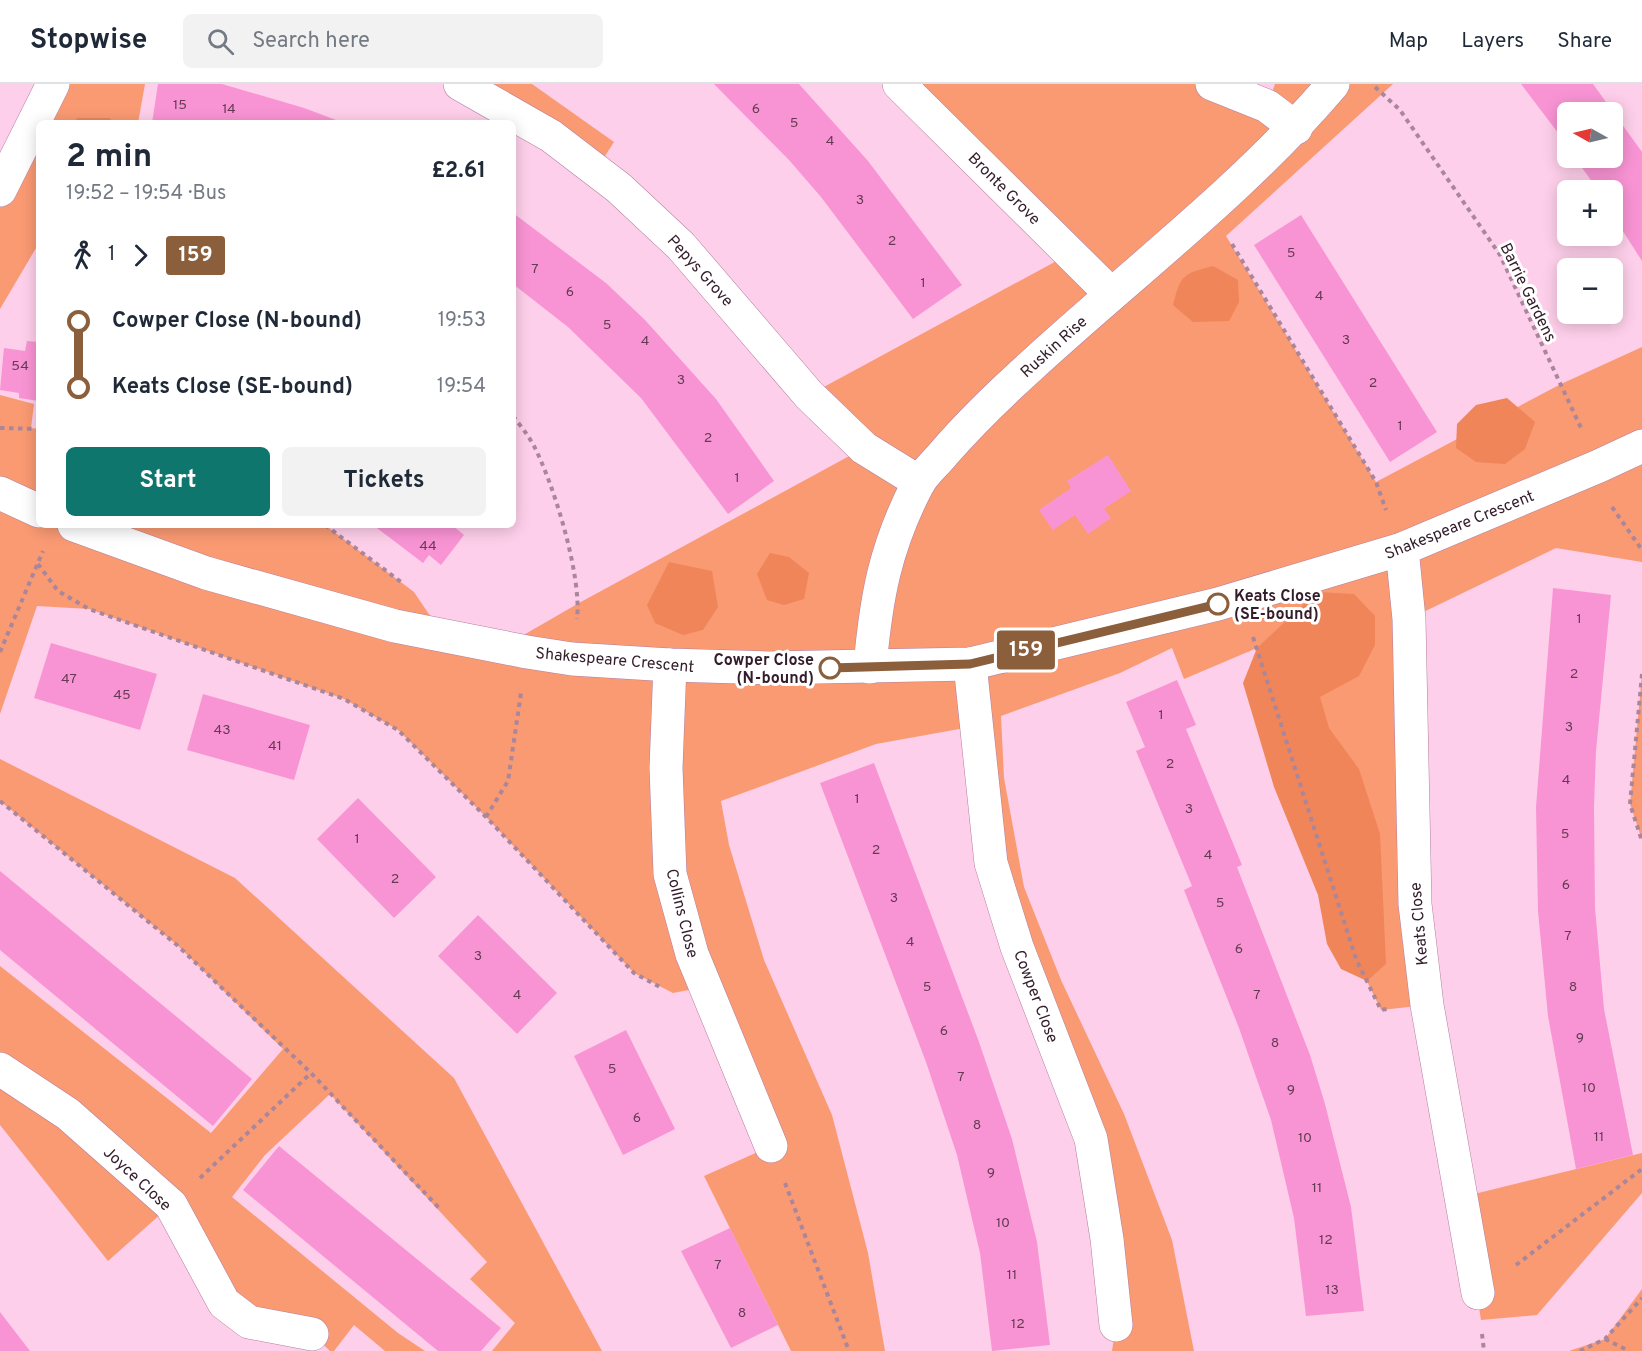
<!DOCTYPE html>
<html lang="en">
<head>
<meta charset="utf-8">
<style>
  :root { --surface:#fff; --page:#f2f2f3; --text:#1f2937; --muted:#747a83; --line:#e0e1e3; --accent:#0f766e }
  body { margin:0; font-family:Overpass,sans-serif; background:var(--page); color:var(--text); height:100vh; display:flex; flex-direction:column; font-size:22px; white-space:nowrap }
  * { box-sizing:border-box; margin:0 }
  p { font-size:20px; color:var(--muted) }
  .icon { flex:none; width:33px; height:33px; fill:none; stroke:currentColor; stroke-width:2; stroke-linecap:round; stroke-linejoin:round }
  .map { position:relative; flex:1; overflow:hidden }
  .drawer { position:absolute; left:36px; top:36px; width:480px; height:408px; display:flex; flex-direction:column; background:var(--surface); border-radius:9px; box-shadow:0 3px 15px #0003 }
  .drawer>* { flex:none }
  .badge { padding:0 12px; border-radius:4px; font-size:21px; line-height:39px }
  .needle { width:39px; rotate:278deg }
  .controls { position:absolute; left:1557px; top:18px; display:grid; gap:12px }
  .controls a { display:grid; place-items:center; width:66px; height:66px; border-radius:9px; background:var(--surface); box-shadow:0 3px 15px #0003; font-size:30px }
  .map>.badge { position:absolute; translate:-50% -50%; box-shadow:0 0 0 3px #fff }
  .legs { display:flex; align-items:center; gap:9px; height:66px; padding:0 30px; font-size:20px }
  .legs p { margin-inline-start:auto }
  .head { display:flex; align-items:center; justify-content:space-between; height:102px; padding:0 30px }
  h1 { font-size:33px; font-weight:700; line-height:45px }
  .button { display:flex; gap:12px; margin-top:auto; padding:12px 30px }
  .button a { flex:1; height:69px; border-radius:9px; background:var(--accent); color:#fff; font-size:24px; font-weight:700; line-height:69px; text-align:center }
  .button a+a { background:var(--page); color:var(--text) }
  ul { padding:0 30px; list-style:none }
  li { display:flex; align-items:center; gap:21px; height:66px; font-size:22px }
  li i { display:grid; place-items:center; width:9px; height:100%; margin:0 8px; background:currentColor }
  li i::after { content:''; width:15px; height:15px; margin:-8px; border:4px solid; border-radius:50%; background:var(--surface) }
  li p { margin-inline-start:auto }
  li:first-child i { background:linear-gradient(#0000 50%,currentColor 0) }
  li:last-child i { background:linear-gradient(currentColor 50%,#0000 0) }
  header { display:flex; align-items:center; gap:36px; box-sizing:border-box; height:84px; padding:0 30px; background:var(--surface); border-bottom:2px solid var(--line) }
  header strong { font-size:28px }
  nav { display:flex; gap:33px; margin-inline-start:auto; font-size:21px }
  .search { width:420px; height:54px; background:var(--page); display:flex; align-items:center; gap:15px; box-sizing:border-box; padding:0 21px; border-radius:9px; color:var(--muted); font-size:22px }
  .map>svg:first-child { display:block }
</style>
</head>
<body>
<header>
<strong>Stopwise</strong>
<div class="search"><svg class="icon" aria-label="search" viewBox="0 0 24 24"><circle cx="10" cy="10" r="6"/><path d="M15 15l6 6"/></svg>Search here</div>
<nav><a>Map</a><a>Layers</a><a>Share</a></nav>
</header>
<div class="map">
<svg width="1642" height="1267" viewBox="0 0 1642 1267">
  <rect width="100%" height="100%" fill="#fecfea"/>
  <g fill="#f99a73">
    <polygon points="53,0 145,0 138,39 39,39 39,159 0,225 0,106"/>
    <polygon points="460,0 532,0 614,58 596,86"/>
    <polygon points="899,0 1212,0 1267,22 1275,0 1393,0 1226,152 1376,398 1561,300 1642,263 1642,478 1556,464 1409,535 1427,921 1381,926 1356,875 1257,564 1184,595 1172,564 1120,589 1001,632 1004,694 1024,803 1061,896 1124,1030 1172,1156 1194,1267 1112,1267 1116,1241 1107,1155 1017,863 976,642 876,660 721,717 729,761 764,876 832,1031 868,1169 885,1267 791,1267 704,1092 771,1062 704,903 673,909 634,889 486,733 398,646 344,615 89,525 37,522 0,630 0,311 34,320 31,344 39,345 39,441 325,441 414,508 443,551 503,563 579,519 864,364 809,311 1062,174"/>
    <polygon points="1642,590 1642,756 1630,720"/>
    <polygon points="0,675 235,794 454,994 602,1267 492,1267 515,1239 470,1195 487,1178 330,1010 265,1071 232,1113 398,1249 425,1267 385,1267 354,1241 334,1267 330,1267 312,1250 249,1238 171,1121 108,1177 0,1041 0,882 211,1049 283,965 177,861 0,717"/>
    <polygon points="1642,1069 1642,1109 1537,1231 1481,1236 1462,1113"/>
    <polygon points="1642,1205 1642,1267 1569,1267 1605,1255"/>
  </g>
  <g fill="#ef8559">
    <polygon points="78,34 109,34 115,39 71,39"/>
    <path d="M1213,182L1238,196L1239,218L1229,237L1193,238L1173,221C1181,190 1183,190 1213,182Z"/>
    <polygon points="1507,314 1535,338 1525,365 1505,380 1476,378 1456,364 1457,340 1476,321"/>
    <polygon points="770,469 789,473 809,489 804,515 784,521 767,516 757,490"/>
    <polygon points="669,478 712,487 718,523 703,546 683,551 655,539 647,521"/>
    <polygon points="1317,508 1354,510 1375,532 1375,561 1359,592 1320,613 1329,644 1359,685 1380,750 1386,880 1367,897 1341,885 1327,860 1318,811 1274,703 1243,599 1257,564"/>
  </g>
  <g fill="#f994d4">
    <polygon points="158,0 222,0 304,24 344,39 152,39"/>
    <polygon points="714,0 799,0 868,77 962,201 913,235 821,113 789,76"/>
    <polygon points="1521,0 1593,0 1642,68 1642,177 1612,130 1612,106 1598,106 1575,74 1612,74 1612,28 1568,28 1568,62"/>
    <polygon points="513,129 606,199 645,236 716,315 774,397 728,430 641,314 568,243 513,200"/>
    <polygon points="1301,131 1437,348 1390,378 1254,161"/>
    <polygon points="27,257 39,258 39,317 19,314 19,309 0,306 4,264 25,267"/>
    <polygon points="1108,371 1131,407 1104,425 1111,434 1088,450 1075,431 1053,446 1039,426 1071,404 1067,397"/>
    <polygon points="373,441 452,441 464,451 441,481 429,471 423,479"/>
    <polygon points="1553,504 1611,511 1596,667 1594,724 1595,824 1604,925 1633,1071 1576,1085 1548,932 1538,827 1536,723"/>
    <polygon points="51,559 157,590 140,646 34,614"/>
    <polygon points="1177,596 1196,641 1186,645 1242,781 1237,783 1310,971 1325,1020 1351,1123 1364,1227 1306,1232 1294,1134 1271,1036 1239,944 1184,806 1192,802 1136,667 1145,663 1126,618"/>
    <polygon points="203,610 310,641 294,696 187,666"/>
    <polygon points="874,679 979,958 1012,1055 1037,1158 1050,1261 992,1267 980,1169 957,1071 926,978 820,699"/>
    <polygon points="358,714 436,793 394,834 317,755"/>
    <polygon points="0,787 252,995 213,1042 0,866"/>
    <polygon points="478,831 557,909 517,950 438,872"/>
    <polygon points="626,946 675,1045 623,1071 574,972"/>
    <polygon points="279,1062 501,1244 481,1267 438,1267 243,1106"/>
    <polygon points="730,1144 778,1241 731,1264 681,1167"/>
    <polygon points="0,1228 30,1267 0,1267"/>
  </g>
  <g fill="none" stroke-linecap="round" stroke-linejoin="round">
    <g stroke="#b47e9f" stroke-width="34">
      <g id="street">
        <polyline points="460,0 551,52 619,104 681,162 809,311 864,364 919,398"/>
        <polyline points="899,0 1110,209"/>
        <polyline points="1212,0 1267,22 1296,44"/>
        <polyline points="0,106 53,0"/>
        <polyline points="0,409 39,427"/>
        <polyline points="74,441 206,489 395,542 527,568 572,575 670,581 769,584 970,580 1218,520 1402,465 1599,382 1642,362"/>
        <polyline points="1402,465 1409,535 1415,820 1427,921 1478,1209"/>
        <polyline points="970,580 991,779 1017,863 1091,1055 1107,1155 1116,1241"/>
        <polyline points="670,581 666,684 670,790 692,870 771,1062"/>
        <path d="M870,583C876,514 885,463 918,400C924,389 936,379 944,369C971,338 1000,310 1031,282C1132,189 1244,105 1333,0"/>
        <polyline points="0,985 68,1030 171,1121 224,1219 249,1238 312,1250"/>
      </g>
    </g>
    <g stroke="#aa869b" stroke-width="4" stroke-dasharray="4.5 4.5" stroke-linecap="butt">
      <polyline points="1375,3 1400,26 1500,171 1582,346"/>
      <polyline points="1232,160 1376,398 1386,426"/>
      <path d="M513,332C520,341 528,351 534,362C554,401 582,492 577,535"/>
      <polyline points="0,344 39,345"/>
      <polyline points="1612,423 1642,466"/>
      <polyline points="325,441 401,498"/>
      <polyline points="38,480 58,507 89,525 344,615 398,646 486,733 634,889 660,903"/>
      <polyline points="1253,553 1356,875 1381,926 1387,925"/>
      <polyline points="0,568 43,467"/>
      <polyline points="1642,590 1630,720 1642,757"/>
      <polyline points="0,717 177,861 311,989 439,1124"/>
      <polyline points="486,733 508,697 521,609"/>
      <polyline points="200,1094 311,989"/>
      <polyline points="785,1099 849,1267"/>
      <polyline points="1516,1181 1642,1085"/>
      <polyline points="1482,1250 1484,1267"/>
      <polyline points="1605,1255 1629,1267"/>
      <polyline points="1580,1267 1605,1255 1642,1214"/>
    </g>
    <use href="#street" stroke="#fff" stroke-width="33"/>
  </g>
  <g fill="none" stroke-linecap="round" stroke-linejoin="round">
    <g stroke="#fff" stroke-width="14">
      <polyline id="line-1" points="830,584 970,580 1218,520"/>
    </g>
    <use href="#line-1" stroke="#8b5e3c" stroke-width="9"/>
  </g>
  <g fill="#fff" stroke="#8b5e3c" stroke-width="3">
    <circle cx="1218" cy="520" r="10"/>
    <circle cx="830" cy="584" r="10"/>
  </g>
  <g text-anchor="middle" stroke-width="6" stroke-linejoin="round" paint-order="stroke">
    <g font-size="14" fill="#643b54">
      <text x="180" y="25">15</text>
      <text x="229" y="29">14</text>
      <text x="756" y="29">6</text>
      <text x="794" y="43">5</text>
      <text x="830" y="61">4</text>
      <text x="860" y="120">3</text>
      <text x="892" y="161">2</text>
      <text x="1291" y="173">5</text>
      <text x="535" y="189">7</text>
      <text x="923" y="203">1</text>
      <text x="570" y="212">6</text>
      <text x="1319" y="216">4</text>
      <text x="607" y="245">5</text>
      <text x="1346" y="260">3</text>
      <text x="645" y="261">4</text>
      <text x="20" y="286">54</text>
      <text x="681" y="300">3</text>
      <text x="1373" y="303">2</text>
      <text x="1400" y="346">1</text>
      <text x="708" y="358">2</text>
      <text x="737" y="398">1</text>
      <text x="428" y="466">44</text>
      <text x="1579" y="539">1</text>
      <text x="1574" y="594">2</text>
      <text x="69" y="599">47</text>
      <text x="122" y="615">45</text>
      <text x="1161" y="635">1</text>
      <text x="1569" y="647">3</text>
      <text x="222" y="650">43</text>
      <text x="275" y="666">41</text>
      <text x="1170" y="684">2</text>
      <text x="1566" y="700">4</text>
      <text x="857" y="719">1</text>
      <text x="1189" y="729">3</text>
      <text x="1565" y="754">5</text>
      <text x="357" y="759">1</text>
      <text x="876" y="770">2</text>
      <text x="1208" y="775">4</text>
      <text x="395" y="799">2</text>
      <text x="1566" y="805">6</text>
      <text x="894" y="818">3</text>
      <text x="1220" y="823">5</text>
      <text x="1568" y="856">7</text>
      <text x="910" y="862">4</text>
      <text x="1239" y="869">6</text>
      <text x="478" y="876">3</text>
      <text x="927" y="907">5</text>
      <text x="1573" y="907">8</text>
      <text x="517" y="915">4</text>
      <text x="1257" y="915">7</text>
      <text x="944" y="951">6</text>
      <text x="1580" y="958">9</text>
      <text x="1275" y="963">8</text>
      <text x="612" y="989">5</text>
      <text x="961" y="997">7</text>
      <text x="1589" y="1008">10</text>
      <text x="1291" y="1010">9</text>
      <text x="637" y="1038">6</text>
      <text x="977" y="1045">8</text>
      <text x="1599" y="1057">11</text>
      <text x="1305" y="1058">10</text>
      <text x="991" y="1093">9</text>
      <text x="1317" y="1108">11</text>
      <text x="1003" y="1143">10</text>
      <text x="1326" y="1160">12</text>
      <text x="718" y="1185">7</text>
      <text x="1012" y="1195">11</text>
      <text x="1332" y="1210">13</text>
      <text x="742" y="1233">8</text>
      <text x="1018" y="1244">12</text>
    </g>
    <g font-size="16" fill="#331d2a" stroke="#fff">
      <text transform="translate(1005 104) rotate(45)" y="6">Bronte Grove</text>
      <text transform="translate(701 186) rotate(48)" y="6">Pepys Grove</text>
      <text transform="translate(1529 208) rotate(64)" y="6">Barrie Gardens</text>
      <text transform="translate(1053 262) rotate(-42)" y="6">Ruskin Rise</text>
      <text transform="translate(1459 440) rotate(-22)" y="6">Shakespeare Crescent</text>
      <text transform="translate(615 575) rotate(5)" y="6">Shakespeare Crescent</text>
      <text transform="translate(683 829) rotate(76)" y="6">Collins Close</text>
      <text transform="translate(1418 840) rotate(-95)" y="6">Keats Close</text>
      <text transform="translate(1037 912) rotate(69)" y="6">Cowper Close</text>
      <text transform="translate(138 1094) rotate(43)" y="6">Joyce Close</text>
    </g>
    <g font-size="16" font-weight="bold" fill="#331d2a" stroke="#fff" text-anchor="start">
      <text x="1234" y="517">Keats Close<tspan x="1234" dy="18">(SE-bound)</tspan></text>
      <text x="814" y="581" text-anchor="end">Cowper Close<tspan x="814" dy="18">(N-bound)</tspan></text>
    </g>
  </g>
</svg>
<div class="controls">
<a><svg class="needle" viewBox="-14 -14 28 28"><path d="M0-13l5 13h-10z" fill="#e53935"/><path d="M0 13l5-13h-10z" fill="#747a83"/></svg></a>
<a>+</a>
<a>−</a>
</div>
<b class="badge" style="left:1026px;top:566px;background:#8b5e3c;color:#fff">159</b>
<section class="drawer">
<div class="head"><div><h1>2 min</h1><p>19:52 – 19:54 · Bus</p></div><b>£2.61</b></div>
<div class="legs"><svg class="icon" aria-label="walk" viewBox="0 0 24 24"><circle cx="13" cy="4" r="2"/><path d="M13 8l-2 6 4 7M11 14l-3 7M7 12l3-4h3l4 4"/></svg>1<svg class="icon" aria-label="forward" viewBox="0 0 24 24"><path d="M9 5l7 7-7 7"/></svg><b class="badge" style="background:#8b5e3c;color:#fff">159</b></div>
<ul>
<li><i style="color:#8b5e3c"></i><b>Cowper Close (N-bound)</b><p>19:53</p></li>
<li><i style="color:#8b5e3c"></i><b>Keats Close (SE-bound)</b><p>19:54</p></li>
</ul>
<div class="button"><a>Start</a><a>Tickets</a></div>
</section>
</div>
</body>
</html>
